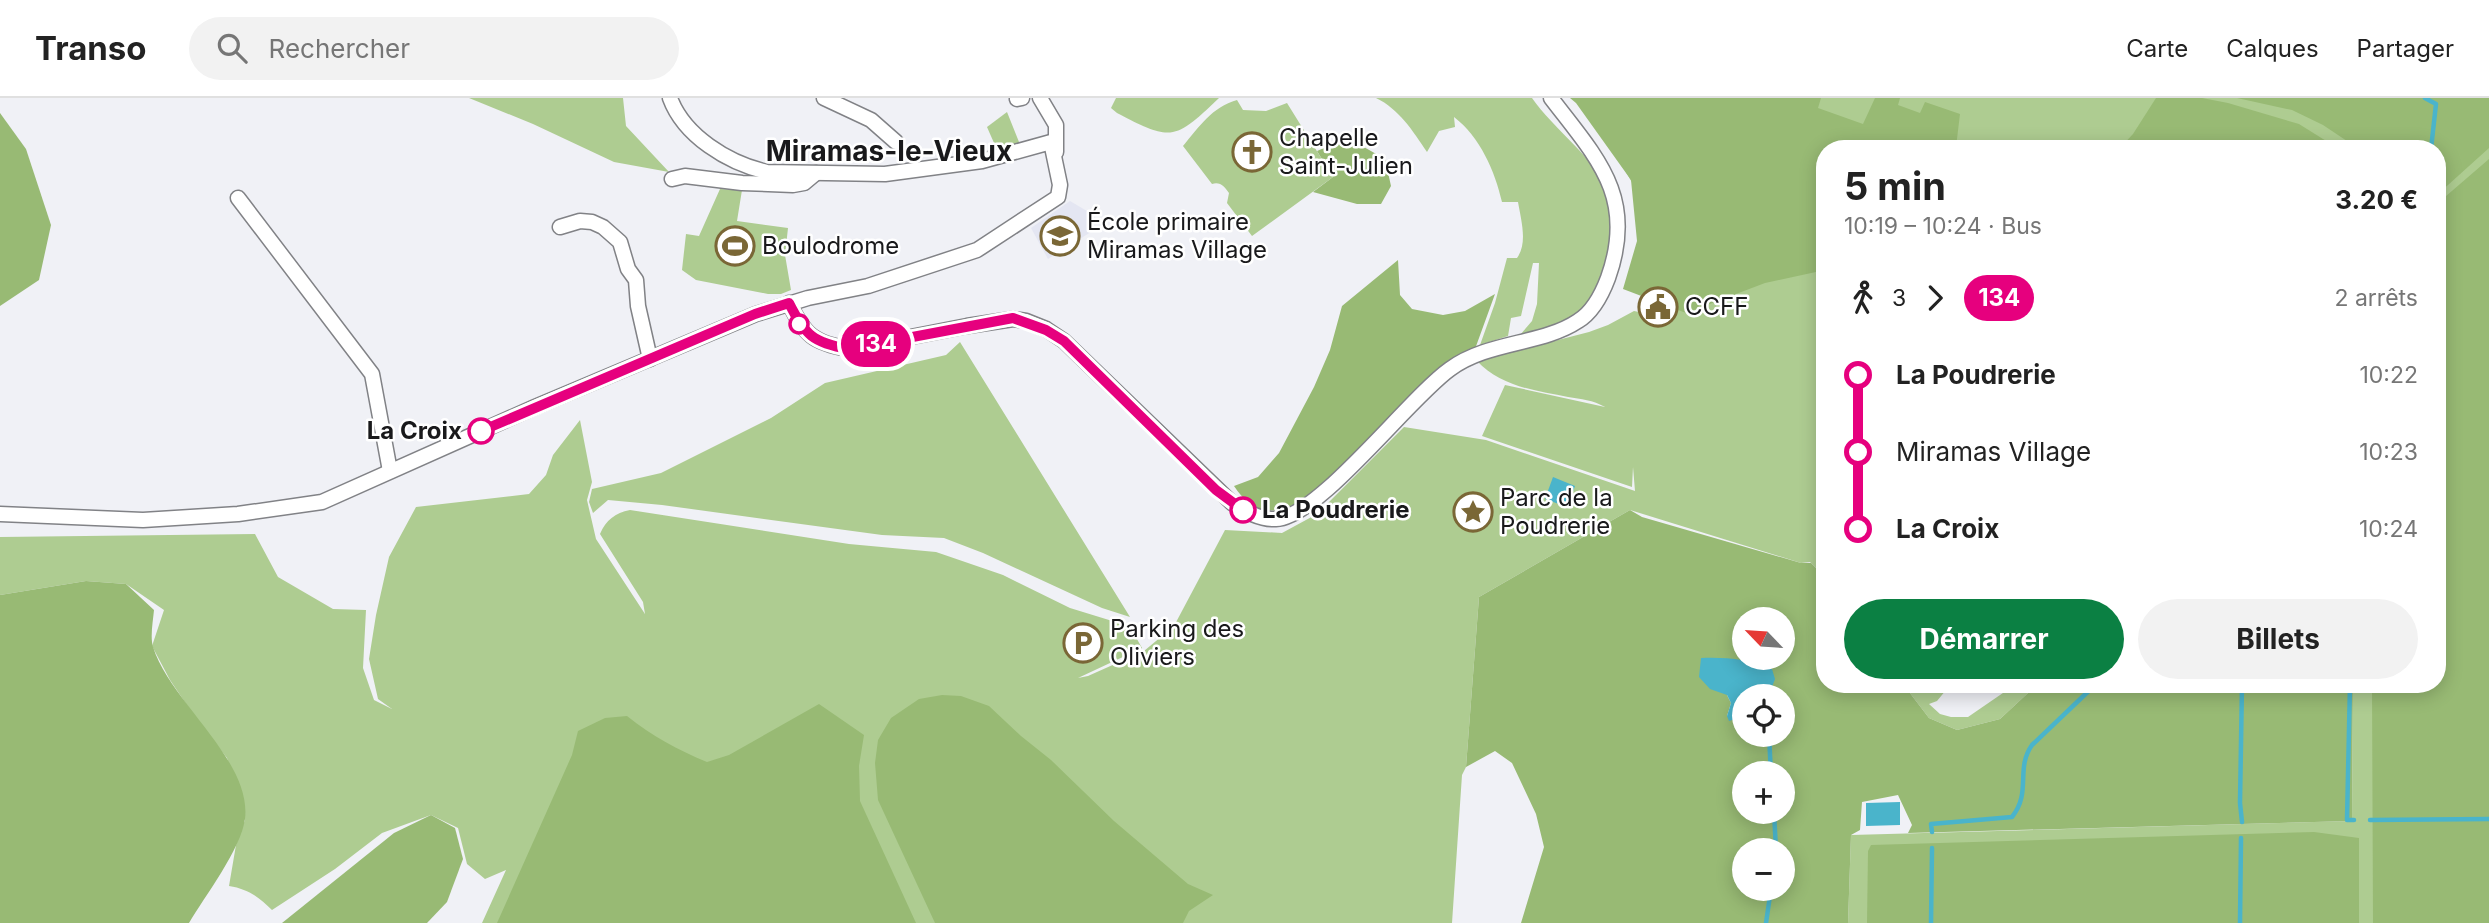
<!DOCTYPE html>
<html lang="fr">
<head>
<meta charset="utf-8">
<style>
  :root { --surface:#fff; --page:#f2f2f2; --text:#222; --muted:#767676; --line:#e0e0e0; --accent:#0b8043 }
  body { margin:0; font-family:Inter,sans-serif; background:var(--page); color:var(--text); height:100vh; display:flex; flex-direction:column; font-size:26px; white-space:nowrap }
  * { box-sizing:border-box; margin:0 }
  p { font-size:23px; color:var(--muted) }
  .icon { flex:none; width:38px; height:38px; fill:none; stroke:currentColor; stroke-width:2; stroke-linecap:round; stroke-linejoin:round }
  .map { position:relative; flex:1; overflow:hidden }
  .details { position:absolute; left:1816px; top:42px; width:630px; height:553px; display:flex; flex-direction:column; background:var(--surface); border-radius:28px; box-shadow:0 4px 18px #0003 }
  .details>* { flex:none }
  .badge { padding:0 14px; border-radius:23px; font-size:24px; line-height:46px }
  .needle { width:46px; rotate:295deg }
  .buttons { position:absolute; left:1732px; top:509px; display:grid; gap:14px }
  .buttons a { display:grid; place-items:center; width:63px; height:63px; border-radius:50%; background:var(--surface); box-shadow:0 4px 18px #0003; font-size:35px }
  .map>.badge { position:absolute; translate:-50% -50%; box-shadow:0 0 0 4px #fff }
  .legs { display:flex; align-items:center; gap:10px; height:77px; padding:0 28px; font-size:23px }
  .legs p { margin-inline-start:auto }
  .overview { display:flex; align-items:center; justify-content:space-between; height:119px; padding:0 28px }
  h1 { font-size:38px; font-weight:700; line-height:52px }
  .action { display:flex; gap:14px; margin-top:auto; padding:14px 28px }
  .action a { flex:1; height:80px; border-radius:42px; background:var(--accent); color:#fff; font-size:28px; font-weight:700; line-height:80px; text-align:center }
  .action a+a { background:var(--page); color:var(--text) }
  ul { padding:0 28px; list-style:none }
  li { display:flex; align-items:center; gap:24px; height:77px; font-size:26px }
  li i { display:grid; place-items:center; width:10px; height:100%; margin:0 9px; background:currentColor }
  li i::after { content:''; width:18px; height:18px; margin:-9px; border:5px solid; border-radius:50%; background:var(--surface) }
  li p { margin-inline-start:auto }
  li:first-child i { background:linear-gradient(#0000 50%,currentColor 0) }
  li:last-child i { background:linear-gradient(currentColor 50%,#0000 0) }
  header { display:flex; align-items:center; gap:42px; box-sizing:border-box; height:98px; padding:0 35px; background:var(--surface); border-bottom:2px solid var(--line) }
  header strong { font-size:33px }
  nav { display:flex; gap:38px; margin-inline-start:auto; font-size:24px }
  .search { width:490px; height:63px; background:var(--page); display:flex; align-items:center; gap:18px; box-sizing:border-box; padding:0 24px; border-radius:38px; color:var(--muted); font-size:26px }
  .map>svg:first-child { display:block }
</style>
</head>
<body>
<header>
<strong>Transo</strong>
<div class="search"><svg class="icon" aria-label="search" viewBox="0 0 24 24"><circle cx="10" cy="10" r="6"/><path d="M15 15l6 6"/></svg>Rechercher</div>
<nav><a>Carte</a><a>Calques</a><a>Partager</a></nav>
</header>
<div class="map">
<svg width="2489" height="825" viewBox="0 0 2489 825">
  <rect width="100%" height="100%" fill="#f0f1f6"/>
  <polygon fill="#e4e6f2" points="1070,103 1092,116 1102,127 1048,161 1031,130"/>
  <g fill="#aecc91">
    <polygon points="469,0 623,0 626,28 669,74 614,64 533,26"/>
    <path d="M1116,0H1219C1175,42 1172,44 1117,15L1111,10Z"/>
    <path d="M1376,0H1532C1552,29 1598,64 1610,95C1621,125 1600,200 1574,219C1561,229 1539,233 1524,239L1520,237L1532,223L1537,206L1539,165H1533L1521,218L1511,220L1508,238L1480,247L1495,205L1507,160H1517C1528,145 1521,122 1518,104H1502C1495,73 1480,39 1454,19L1455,29L1439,33L1427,54C1413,33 1399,11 1376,0Z"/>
    <path d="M1583,0H2489V825H1848L1851,737L2352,723L2353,586H2438V51H1825V479L1810,464L1801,465L1630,412L1479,499L1466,669L1462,677L1452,825H482L506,772L485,781L467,766L458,730L431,717L382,735L335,771L272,812C259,799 248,791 229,788L236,747L245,722L227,660L197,622L170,582L152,548L164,512L126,486L86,483L0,497V439L255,436L278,479L333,511L366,512L363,570L374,602L392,611L378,601L369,561L376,517L389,459L416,409L529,396L546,377L553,357L580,322L592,384L587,402L596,441L645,516L643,504L600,436C606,422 615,415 630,412L849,446L936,454L1003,477L1070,510L1122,526L1133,534L1142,550L1078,580L1088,578L1144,553L1174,528L1225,432L1282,435L1317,416L1404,329L1486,342L1635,393L1633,369L1632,389L1482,338L1505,287L1605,309C1593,302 1581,301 1568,299C1536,293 1500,288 1477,263L1589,234L1608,227L1634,213L1649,216L1641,100Z"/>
    <path d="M1237,2L1243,12L1266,13L1287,5L1333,79L1252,138L1227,105L1229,95C1225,89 1220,83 1212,86L1183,48C1199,29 1212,9 1237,2Z"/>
    <polygon points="1007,14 1021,49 998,54 987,29"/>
    <polygon points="720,91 742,92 737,123 788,130 785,157 791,192 781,196 768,196 696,182 682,172 686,136 699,138"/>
    <polygon points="960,244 1130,519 1102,510 983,455 944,440 882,437 662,407 608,402 593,415 589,404 592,391 661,375 771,320 825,285 946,257"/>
    <polygon points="1903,586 1951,586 1937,603 1929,606 1940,616 1951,619 1968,619 2016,586 2033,586 2028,595 2000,621 1957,632 1929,620"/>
  </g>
  <g fill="#98ba74" fill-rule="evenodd">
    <polygon points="1570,0 1821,0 1818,10 1863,26 1875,0 1900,0 1898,7 1920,15 1925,4 1960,16 1956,49 1961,51 1825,51 1825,172 1765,185 1686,215 1623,191 1637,143 1631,82 1576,5"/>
    <polygon points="2156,0 2202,0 2228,5 2299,26 2339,51 2119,51 2133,36"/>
    <polygon points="2237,0 2489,0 2489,50 2438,96 2438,51 2359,51 2323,27 2292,12"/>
    <polygon points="0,15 26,51 51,127 39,182 0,208"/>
    <polygon points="1348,40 1385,61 1391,88 1381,106 1357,106 1313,94 1333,79 1317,53"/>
    <polygon points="2489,61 2489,825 2373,825 2372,586 2438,586 2438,105"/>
    <path d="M1398,162L1400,197L1412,211L1443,217L1465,213L1495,196L1475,251L1437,272L1302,407C1272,416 1253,417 1234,388L1258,379L1279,355L1314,289L1330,252L1342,208Z"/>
    <path d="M1630,412L1642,419L1801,465H1811L1825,479V586H1903L1929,620L1957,632L2000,621L2028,595L2033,586H2353L2352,723L1908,735L1912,727L1898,697L1862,704L1860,732L1851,737L1848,825H1521L1544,749L1536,716L1512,665L1495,653L1466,669L1479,499ZM1745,522H1783V560H1745ZM1734,562H1743L1772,589L1761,598H1783V637H1745V606L1736,621L1727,618L1731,605L1727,597ZM1745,676H1783V714H1745ZM1745,752H1783V791H1745Z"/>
    <path d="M86,483L126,486L154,512C153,523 150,539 153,549C171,605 252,662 245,721C241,751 205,798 189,825H0V497Z"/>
    <polygon points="942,597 961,598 989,608 1021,638 1051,662 1114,723 1188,786 1213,797 1189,813 1183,825 935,825 878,702 875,665 878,642 891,620 919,601"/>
    <path d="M819,606L864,637L859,668L860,703L916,825H497L572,657L578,633L605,620L627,618C652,638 678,652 707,664L729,657Z"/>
    <polygon points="431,717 455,730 463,761 447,804 427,825 282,825 394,735"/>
    <polygon points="2314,734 2359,740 2359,825 1867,825 1868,753 1871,747"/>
  </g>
  <g fill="#4ab4cb">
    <polygon points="1553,379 1575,388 1567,409 1545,401"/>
    <path d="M1701,560C1725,559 1750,561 1772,571L1775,581L1772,589L1761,598H1745V606L1736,621L1729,623L1727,618L1731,605L1727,597L1710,591L1699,579Z"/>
    <polygon points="1900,704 1900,727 1866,728 1866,705"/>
  </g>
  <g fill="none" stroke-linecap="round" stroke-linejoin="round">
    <g stroke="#4ab4cb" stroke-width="4.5">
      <polyline points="2425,0 2436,6 2431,51"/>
      <polyline points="2242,586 2240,705 2242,724"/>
      <polyline points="2350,586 2347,722 2354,722"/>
      <polyline points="1766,595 1766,598"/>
      <polyline points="1769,637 1771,676"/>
      <polyline points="1774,714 1776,752"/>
      <polyline points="2370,722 2489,721"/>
      <path d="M1932,734L1931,726L2012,719C2032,694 2015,671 2032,647L2096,586"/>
      <polyline points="1766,825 1771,791"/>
      <polyline points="1931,825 1932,750"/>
      <polyline points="2240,825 2241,740"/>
    </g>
    <g stroke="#818286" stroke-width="17">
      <g id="minor">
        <polyline points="824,0 871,22 896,44"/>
        <polyline points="1040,0 1056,27 1056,54"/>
        <polyline points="1017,1 1022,0"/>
        <polyline points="672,81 685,78 742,85 793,87 804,85 816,75"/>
        <polyline points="238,100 372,276 390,373"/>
        <polyline points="560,129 580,123 592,124 603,129 620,144 628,171 636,182 638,208 650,261"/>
        <path d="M789,205C805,237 813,245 849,251L967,228L1013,221L1026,223L1046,231L1064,243L1232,405C1245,413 1260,422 1276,421C1318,420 1409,300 1450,271C1488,243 1542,247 1578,223C1593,214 1602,196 1608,180C1637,99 1597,60 1551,0"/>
        <path d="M0,416L143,422L238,416L322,404L535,309L756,216L808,200L868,188L977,152L1058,99L1060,87L1051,44L982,63L885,76L767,74C728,65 684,38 670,0"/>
      </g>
    </g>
    <use href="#minor" stroke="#fff" stroke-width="14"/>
  </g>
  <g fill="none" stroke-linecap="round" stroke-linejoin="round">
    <g stroke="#fff" stroke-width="16">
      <path id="line-1" d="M481,333L755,216L789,205C805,237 813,245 849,251L1013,220L1046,232L1064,243L1216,392L1243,412"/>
    </g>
    <use href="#line-1" stroke="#e6007e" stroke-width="10"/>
  </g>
  <defs>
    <g id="church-ring" transform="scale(2.0125)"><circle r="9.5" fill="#fff" stroke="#7a6736" stroke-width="1.5"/><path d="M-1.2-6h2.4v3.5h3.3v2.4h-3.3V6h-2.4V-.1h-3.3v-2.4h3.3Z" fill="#7a6736"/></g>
    <g id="school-ring" transform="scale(2.0125)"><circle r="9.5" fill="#fff" stroke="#7a6736" stroke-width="1.5"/><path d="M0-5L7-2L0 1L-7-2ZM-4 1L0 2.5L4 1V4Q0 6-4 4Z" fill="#7a6736"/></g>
    <g id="stadium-ring" transform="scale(2.0125)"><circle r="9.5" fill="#fff" stroke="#7a6736" stroke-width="1.5"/><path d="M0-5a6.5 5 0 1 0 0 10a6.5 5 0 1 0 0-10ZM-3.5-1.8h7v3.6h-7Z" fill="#7a6736"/></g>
    <g id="civic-ring" transform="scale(2.0125)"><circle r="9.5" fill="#fff" stroke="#7a6736" stroke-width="1.5"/><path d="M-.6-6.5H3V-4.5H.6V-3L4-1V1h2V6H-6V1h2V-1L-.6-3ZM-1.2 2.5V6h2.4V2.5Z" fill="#7a6736"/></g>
    <g id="sight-ring" transform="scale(2.0125)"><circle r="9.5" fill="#fff" stroke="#7a6736" stroke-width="1.5"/><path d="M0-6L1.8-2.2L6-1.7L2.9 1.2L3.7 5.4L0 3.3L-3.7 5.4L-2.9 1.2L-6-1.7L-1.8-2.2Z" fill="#7a6736"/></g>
    <g id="parking-ring" transform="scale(2.0125)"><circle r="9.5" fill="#fff" stroke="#7a6736" stroke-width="1.5"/><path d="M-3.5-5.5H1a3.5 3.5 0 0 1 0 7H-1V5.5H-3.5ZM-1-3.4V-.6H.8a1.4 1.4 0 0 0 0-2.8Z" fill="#7a6736"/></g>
  </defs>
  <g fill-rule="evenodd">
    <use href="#church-ring" x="1252" y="54"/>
    <use href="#school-ring" x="1060" y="138"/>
    <use href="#stadium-ring" x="735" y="148"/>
    <use href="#civic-ring" x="1658" y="209"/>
    <use href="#sight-ring" x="1473" y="414"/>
    <use href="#parking-ring" x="1083" y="545"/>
  </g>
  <g fill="#fff" stroke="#e6007e" stroke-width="3.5">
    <circle cx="799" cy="226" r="9"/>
    <circle cx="481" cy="333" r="12"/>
    <circle cx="1243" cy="412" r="12"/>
  </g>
  <g text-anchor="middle" stroke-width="5" stroke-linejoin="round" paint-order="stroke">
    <g font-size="24" fill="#19191b" stroke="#fff" text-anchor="start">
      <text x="1279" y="48">Chapelle<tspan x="1279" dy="28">Saint-Julien</tspan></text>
      <text x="1087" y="132">École primaire<tspan x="1087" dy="28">Miramas Village</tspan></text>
      <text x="762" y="156">Boulodrome</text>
      <text x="1685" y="217">CCFF</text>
      <text x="1500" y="408">Parc de la<tspan x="1500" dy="28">Poudrerie</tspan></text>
      <text x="1110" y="539">Parking des<tspan x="1110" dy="28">Oliviers</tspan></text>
    </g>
    <g font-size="24" font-weight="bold" fill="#19191b" stroke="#fff" text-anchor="end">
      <text x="462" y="341">La Croix</text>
      <text x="1262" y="420" text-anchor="start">La Poudrerie</text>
    </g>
    <g font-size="28" font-weight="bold" fill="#19191b" stroke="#fff">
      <text x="889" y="63">Miramas-le-Vieux</text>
    </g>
  </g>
</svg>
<div class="buttons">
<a><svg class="needle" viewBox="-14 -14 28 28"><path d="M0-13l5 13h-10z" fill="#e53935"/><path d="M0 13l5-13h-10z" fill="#767676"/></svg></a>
<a><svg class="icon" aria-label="locate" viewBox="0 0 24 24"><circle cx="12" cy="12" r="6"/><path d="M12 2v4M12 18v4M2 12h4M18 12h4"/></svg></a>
<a>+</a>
<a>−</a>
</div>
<b class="badge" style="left:876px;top:246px;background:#e6007e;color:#fff">134</b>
<section class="details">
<div class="overview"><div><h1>5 min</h1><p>10:19 – 10:24 · Bus</p></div><b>3.20 €</b></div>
<div class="legs"><svg class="icon" aria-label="walk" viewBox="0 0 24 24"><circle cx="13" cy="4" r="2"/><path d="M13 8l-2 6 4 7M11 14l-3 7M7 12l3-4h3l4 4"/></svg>3<svg class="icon" aria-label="forward" viewBox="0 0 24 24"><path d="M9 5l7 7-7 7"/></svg><b class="badge" style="background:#e6007e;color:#fff">134</b><p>2 arrêts</p></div>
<ul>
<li><i style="color:#e6007e"></i><b>La Poudrerie</b><p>10:22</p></li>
<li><i style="color:#e6007e"></i><span>Miramas Village</span><p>10:23</p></li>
<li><i style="color:#e6007e"></i><b>La Croix</b><p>10:24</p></li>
</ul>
<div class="action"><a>Démarrer</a><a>Billets</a></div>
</section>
</div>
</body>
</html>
